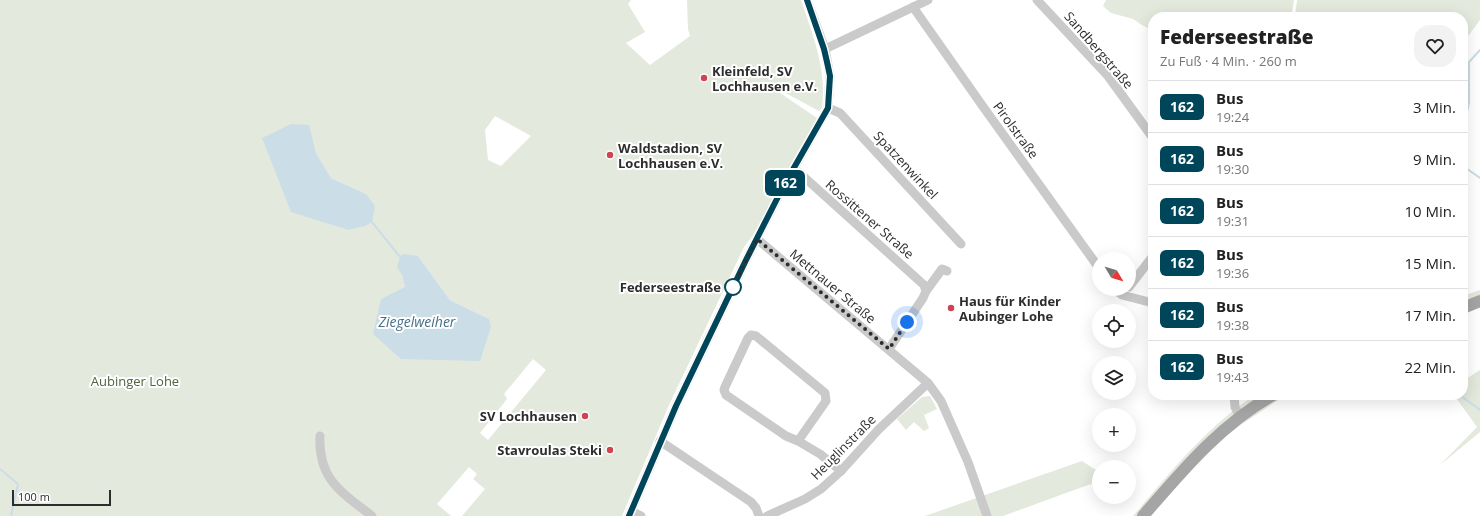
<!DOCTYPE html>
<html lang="de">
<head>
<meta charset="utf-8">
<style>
  :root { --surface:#fff; --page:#f2f2f2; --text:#222; --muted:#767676; --line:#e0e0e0 }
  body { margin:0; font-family:"Open Sans",sans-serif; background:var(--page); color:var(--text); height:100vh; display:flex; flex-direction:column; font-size:15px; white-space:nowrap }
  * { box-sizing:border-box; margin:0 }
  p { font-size:13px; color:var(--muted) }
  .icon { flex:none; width:22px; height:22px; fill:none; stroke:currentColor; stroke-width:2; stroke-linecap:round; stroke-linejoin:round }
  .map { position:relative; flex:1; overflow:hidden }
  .sheet { position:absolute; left:1148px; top:12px; width:320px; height:388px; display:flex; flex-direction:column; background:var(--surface); border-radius:16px; box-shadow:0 4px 16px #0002 }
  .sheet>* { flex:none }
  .badge { padding:0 8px; border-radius:6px; font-size:14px; line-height:26px }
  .needle { width:26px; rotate:128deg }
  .buttons { position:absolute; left:1092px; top:252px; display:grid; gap:8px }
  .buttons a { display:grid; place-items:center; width:44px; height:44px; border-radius:50%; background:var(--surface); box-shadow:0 4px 16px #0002; font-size:20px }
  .scale { position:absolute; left:12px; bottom:10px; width:99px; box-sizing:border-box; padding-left:4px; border:2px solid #2d2d2d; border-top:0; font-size:11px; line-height:14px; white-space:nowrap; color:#2d2d2d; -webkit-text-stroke:3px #fff; paint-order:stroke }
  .you { position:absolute; width:20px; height:20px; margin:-10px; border:3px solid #fff; border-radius:50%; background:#1a73e8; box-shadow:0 0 0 6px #1a73e833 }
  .map>.badge { position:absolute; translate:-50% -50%; box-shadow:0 0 0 2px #fff }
  .round { display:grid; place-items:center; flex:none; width:42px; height:42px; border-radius:16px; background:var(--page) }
  .headline { display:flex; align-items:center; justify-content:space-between; height:68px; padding:0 12px }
  h1 { font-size:19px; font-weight:800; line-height:30px }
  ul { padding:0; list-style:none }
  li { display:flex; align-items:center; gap:12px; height:52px; padding:0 12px; border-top:1px solid var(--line) }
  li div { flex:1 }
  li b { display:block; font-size:15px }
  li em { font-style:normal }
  li .badge { min-width:44px; font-weight:700; text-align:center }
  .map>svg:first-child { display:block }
</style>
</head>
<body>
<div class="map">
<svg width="1480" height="516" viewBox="0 0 1480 516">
  <rect width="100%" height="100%" fill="#fff"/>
  <g fill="#e3e9dc" fill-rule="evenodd">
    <path d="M0,0H631L628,4L645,32L626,43L650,65L690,36L688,29L687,0H801C813,36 827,69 822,108L819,111L761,80L817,118L794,158L753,235L744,247L669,405L622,516H462L485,489L473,479L477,474L469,467L437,504L451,516H0ZM495,116L531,136L501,166L488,160L485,130ZM308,125L316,153L331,178L366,194L348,230L291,211L263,138ZM418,256L450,300L489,319L405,287L402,275ZM533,359L546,370L488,440L480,433L507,399L504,394Z"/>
    <polygon points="1106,0 1294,0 1291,17 1153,17 1153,31 1142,25 1133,19 1111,13 1103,6"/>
    <polygon points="1297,0 1480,0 1480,20 1463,43 1463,17 1295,17"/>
    <polygon points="1480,290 1480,306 1463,313 1463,296"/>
    <polygon points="1480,370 1480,432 1440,465 1477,427 1454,395 1463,395 1463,381"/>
    <path d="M1255,395H1286L1239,426L1219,442L1195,465L1149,516H1133C1170,473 1206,427 1255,395Z"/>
    <polygon points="930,396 937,409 924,415 929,428 924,431 914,422 906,430 897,419 922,397"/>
    <polygon points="1082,461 1099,472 1099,481 1003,516 925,516"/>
  </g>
  <g fill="#cbdde7">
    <polygon points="291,124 309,125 316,153 331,178 366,194 375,206 372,222 365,226 348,230 291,212 262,138"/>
    <polygon points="403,254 418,256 450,300 489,319 491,327 480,361 401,359 373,334 381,299 405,287 402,275 397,267 400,257"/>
  </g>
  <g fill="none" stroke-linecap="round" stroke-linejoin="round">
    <g stroke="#cbdde7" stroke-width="2">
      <polyline points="1463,129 1469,103 1469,62 1480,50"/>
      <polyline points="1463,166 1480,178"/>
      <polyline points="372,222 400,257"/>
      <polyline points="1460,395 1480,410"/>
      <polyline points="0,469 18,484 11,516"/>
    </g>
    <g stroke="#cacaca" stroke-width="9">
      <polyline points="1037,0 1108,76 1153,138"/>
      <polyline points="913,7 984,108 1099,268"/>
      <polyline points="825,49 928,0"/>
      <polyline points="828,108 840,113 961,244"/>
      <polyline points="794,168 924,285 926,291 923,298 889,349"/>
      <polyline points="757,239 928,383 941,401 968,462 987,516"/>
      <polyline points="1129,287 1153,256"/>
      <polyline points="1114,289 1122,295 1153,303"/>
      <polyline points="926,291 942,269 947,271"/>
      <polyline points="1234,395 1235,407 1240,417"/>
      <path d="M320,436C318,479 341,492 372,516"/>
      <polyline points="660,441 751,502 756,508 759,516"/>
      <polyline points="798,441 826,401 825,393 756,336 751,335 748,338 725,387 724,390 726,395 786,436 798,441 820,454 841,471"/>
      <polyline points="631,511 641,516"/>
      <polyline points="629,516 676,406 746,260 783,187 828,108 830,76 825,49 807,0"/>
      <polyline points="767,516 805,499 821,489 841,471 879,429 928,383"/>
    </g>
    <g stroke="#a5a5a5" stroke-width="12">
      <polyline points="1463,308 1480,301"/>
      <path d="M1143,516C1182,471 1220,425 1273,395"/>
    </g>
  </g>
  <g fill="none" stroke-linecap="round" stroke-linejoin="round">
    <g stroke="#fff" stroke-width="9">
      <polyline id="line" points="629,516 676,406 746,260 783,187 828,108 830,76 827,62 824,49 807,0"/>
    </g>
    <use href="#line" stroke="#00465a" stroke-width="6"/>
    <polyline stroke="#2d2d2d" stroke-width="4" stroke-dasharray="0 7.2" points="733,287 757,239 889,349 907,322"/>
  </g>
  <g fill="#cf4453" stroke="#fff" stroke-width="1.5">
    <circle cx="704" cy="78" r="4"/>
    <circle cx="610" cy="155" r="4"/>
    <circle cx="951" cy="308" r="4"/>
    <circle cx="585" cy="416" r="4"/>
    <circle cx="610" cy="450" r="4"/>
  </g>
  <circle fill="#fff" stroke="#00465a" stroke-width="2" cx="733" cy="287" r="8"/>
  <g text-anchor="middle" stroke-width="4" stroke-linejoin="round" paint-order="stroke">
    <g font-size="13" fill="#2d2d2d" stroke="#fff">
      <text transform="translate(1099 50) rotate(49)" y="5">Sandbergstraße</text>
      <text transform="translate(1016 130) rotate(54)" y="5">Pirolstraße</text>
      <text transform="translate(906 165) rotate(47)" y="5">Spatzenwinkel</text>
      <text transform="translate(870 219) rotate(41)" y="5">Rossittener Straße</text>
      <text transform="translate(833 286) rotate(40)" y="5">Mettnauer Straße</text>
      <text transform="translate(843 447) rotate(-45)" y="5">Heuglinstraße</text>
    </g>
    <g font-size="13" font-weight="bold" fill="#2d2d2d" stroke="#fff" text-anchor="start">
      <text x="712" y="76">Kleinfeld, SV<tspan x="712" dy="15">Lochhausen e.V.</tspan></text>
      <text x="618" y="153">Waldstadion, SV<tspan x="618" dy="15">Lochhausen e.V.</tspan></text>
      <text x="959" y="306">Haus für Kinder<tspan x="959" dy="15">Aubinger Lohe</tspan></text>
      <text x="577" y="421" text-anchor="end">SV Lochhausen</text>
      <text x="602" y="455" text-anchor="end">Stavroulas Steki</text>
    </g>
    <g font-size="13" font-weight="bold" fill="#2d2d2d" stroke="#fff" text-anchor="end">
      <text x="721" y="292">Federseestraße</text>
    </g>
    <g font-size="13" fill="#526340" stroke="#fff">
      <text x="135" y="386">Aubinger Lohe</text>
    </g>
    <g font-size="14" font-style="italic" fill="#456e85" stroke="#fff">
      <text x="417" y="327">Ziegelweiher</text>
    </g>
  </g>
</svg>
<div class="buttons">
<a><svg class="needle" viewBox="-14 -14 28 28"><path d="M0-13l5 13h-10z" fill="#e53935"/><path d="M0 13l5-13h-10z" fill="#767676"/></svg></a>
<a><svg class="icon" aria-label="locate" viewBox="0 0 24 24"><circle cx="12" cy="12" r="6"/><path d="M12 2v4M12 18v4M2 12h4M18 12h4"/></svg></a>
<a><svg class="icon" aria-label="layers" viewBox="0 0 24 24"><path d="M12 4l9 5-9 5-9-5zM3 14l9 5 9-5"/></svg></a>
<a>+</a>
<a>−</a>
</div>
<div class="scale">100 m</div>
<div class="you" style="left:907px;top:322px"></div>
<b class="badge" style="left:785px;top:183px;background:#00465a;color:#fff">162</b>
<section class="sheet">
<div class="headline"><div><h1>Federseestraße</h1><p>Zu Fuß · 4 Min. · 260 m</p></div><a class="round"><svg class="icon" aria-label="heart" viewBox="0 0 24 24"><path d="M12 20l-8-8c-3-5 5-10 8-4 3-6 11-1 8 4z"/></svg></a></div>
<ul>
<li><span class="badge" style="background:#00465a;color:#fff">162</span><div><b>Bus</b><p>19:24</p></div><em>3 Min.</em></li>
<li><span class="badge" style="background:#00465a;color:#fff">162</span><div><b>Bus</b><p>19:30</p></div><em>9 Min.</em></li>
<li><span class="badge" style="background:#00465a;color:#fff">162</span><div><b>Bus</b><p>19:31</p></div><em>10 Min.</em></li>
<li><span class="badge" style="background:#00465a;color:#fff">162</span><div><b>Bus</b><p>19:36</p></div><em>15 Min.</em></li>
<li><span class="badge" style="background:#00465a;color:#fff">162</span><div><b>Bus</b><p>19:38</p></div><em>17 Min.</em></li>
<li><span class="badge" style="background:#00465a;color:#fff">162</span><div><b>Bus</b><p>19:43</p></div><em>22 Min.</em></li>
</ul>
</section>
</div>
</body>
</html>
